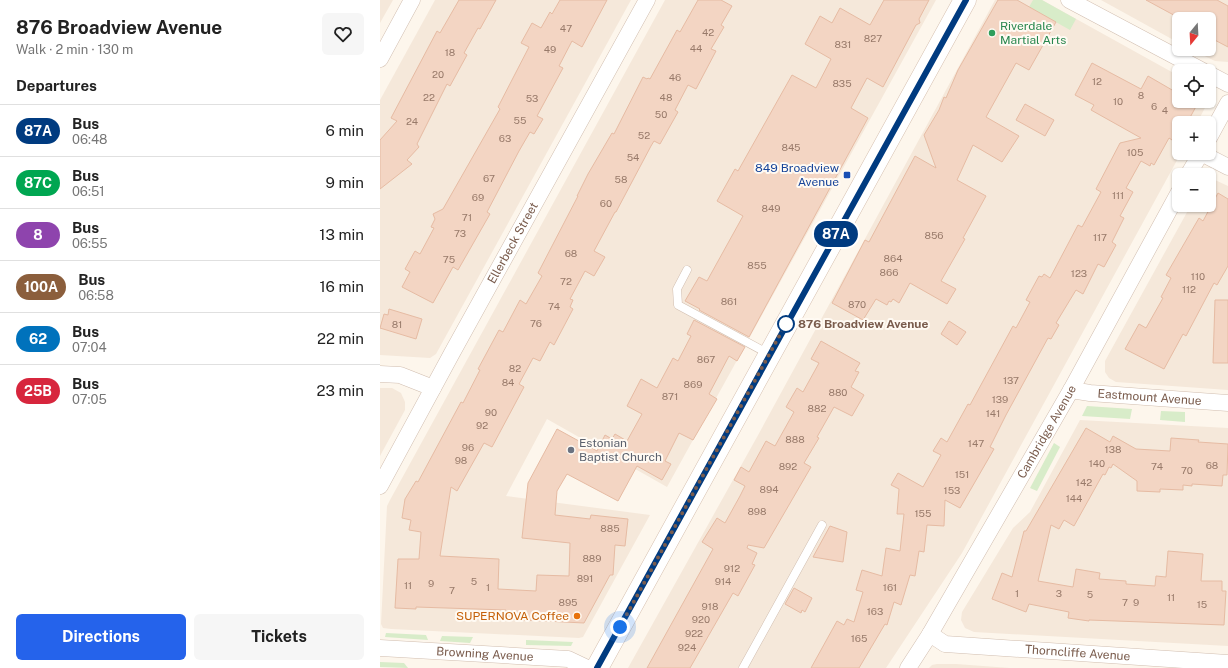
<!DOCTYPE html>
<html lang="en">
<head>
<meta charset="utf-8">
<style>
  :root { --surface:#fff; --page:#f6f6f6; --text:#222; --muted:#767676; --line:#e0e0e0; --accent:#2563eb }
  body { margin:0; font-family:"Public Sans",sans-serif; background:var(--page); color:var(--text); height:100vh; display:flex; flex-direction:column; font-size:15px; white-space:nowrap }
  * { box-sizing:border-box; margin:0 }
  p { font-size:13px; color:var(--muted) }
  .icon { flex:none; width:22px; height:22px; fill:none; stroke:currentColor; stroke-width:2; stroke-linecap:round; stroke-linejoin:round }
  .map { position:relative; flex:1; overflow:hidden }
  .side { display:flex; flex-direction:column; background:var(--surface); width:380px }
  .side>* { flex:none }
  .badge { padding:0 8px; border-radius:13px; font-size:14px; line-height:26px }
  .needle { width:26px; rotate:198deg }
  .controls { position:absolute; left:792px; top:12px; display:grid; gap:8px }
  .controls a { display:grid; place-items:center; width:44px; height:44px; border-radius:6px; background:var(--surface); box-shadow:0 1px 3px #0004; font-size:20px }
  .you { position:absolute; width:20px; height:20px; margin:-10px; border:3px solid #fff; border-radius:50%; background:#1a73e8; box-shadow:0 0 0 6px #1a73e833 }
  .map>.badge { position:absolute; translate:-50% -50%; box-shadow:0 0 0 2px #fff }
  h2 { padding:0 16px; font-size:15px; line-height:36px }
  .round { display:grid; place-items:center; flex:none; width:42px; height:42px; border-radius:6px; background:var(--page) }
  .headline { display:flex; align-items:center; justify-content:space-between; height:68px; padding:0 16px }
  h1 { font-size:19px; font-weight:700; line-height:30px }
  .cta { display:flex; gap:8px; margin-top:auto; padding:8px 16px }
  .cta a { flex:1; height:46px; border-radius:6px; background:var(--accent); color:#fff; font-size:16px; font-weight:700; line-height:46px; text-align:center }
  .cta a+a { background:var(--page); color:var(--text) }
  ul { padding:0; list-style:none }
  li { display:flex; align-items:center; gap:12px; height:52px; padding:0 16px; border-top:1px solid var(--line) }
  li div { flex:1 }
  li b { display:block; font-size:15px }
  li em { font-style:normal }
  li .badge { min-width:44px; font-weight:700; text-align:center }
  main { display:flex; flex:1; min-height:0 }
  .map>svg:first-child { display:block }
</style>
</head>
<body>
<main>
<section class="side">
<div class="headline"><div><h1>876 Broadview Avenue</h1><p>Walk · 2 min · 130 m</p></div><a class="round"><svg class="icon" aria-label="heart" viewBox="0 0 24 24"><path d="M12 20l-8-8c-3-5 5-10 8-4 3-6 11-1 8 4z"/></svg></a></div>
<h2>Departures</h2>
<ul>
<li><span class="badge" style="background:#003b80;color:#fff">87A</span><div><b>Bus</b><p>06:48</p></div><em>6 min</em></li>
<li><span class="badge" style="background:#00a651;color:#fff">87C</span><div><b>Bus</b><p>06:51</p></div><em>9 min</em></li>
<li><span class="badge" style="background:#8e44ad;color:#fff">8</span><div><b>Bus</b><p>06:55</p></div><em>13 min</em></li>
<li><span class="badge" style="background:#8b5e3c;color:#fff">100A</span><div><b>Bus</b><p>06:58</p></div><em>16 min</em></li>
<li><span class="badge" style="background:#0072bc;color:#fff">62</span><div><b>Bus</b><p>07:04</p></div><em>22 min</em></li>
<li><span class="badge" style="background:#d7263d;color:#fff">25B</span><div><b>Bus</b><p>07:05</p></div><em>23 min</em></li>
</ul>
<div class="cta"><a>Directions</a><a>Tickets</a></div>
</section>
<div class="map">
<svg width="848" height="668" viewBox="0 0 848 668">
  <rect width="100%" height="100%" fill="#fdf6ec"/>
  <g fill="#f5e8da">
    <polygon points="0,0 13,0 0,23"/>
    <polygon points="55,0 251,0 56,354 50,358 0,355 0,100"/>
    <polygon points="285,0 556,0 287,487 167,419 126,496 270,515 203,637 199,638 11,629 3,628 1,624 7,506 10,500"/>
    <polygon points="615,0 662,0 799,76 799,101 828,101 828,102 817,123 799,123 799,153 801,153 582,553 506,668 248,668 377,437"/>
    <polygon points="721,0 848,0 848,62 835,61 810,49 829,49 829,19 799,19 799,43"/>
    <polygon points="835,180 848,186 848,390 736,382 729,378 725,372 725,361 811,205 829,205 829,181"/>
    <polygon points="0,388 12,388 21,393 25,402 25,410 0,456"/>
    <polygon points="700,420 848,428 848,646 594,632 585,628 581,620 582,612 633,528 650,512"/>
    <polygon points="557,664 576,664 630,668 549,668 552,665"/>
  </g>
  <g fill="#d8ecc9">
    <polygon points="653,0 662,0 696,19 690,30 649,7"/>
    <polygon points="707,406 752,409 750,419 702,416"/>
    <polygon points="781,411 805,412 805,422 780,420"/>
    <polygon points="674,443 680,447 657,491 650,488"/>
    <polygon points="6,633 46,635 48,640 5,637"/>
    <polygon points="62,636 93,637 90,643 60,641"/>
    <polygon points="146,640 193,642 191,646 146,645"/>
    <polygon points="0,662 24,663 28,668 0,667"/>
  </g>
  <g fill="#f3d5c3" stroke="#e6bba3">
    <polygon points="79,0 116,0 100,29 98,28 84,53 87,55 70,86 67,84 37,144 39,147 27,160 32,164 0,189 0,140 17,121 11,118 57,31 60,33"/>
    <polygon points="180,0 227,0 202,47 192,41 179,66 183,68 157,116 163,119 154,134 150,132 139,151 107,212 110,214 78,270 73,267 53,303 22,287 30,272 25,269 35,251 40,254 54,228 51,227 55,219 53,214 63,209 120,109 118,107 149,47 141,43 152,23 161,28 170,12 172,14"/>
    <polygon points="318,0 341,0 352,6 341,25 344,27 331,49 336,51 316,89 308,85 295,110 298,112 280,144 274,141 271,146 236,212 235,212 214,251 225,257 214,276 205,271 190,299 193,300 190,307 193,309 174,345 170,342 160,361 153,358 139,384 144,387 112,447 104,443 77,491 71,487 60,556 119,559 118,589 156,591 157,575 189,576 190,543 142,538 148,483 177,429 217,451 225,435 232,439 235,434 247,441 262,414 247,406 261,379 277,388 293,358 298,361 311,336 307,334 314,320 365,347 357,361 349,356 329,394 337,399 313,440 299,433 285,461 291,464 282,480 257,466 238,501 187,474 177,491 175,515 210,519 211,515 248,519 245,546 235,545 233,575 230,575 204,623 125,619 126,610 36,607 36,609 15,608 18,559 39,559 41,532 29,530 31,520 22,518 25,499 36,481 38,482 81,402 83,403 100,370 98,369 119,330 123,332 140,300 146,304 162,276 158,273 198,196 197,196 208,174 232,133 234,134 263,77 267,79 268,78 270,79 297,30 300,32"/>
    <polygon points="504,0 549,0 539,19 540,23 536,25 503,87 487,78 471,108 488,118 369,337 319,310 320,309 305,301 319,277 327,281 363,216 337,201 355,169 358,171 412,75 436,88 451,59 425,44 440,16 452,23 460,8 490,25"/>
    <polygon points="618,0 637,0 676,22 649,70 636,63 606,117 639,136 622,162 593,145 577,180 606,196 583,238 585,239 561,281 576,289 567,304 530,283 519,303 513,299 511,302 509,301 507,305 496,299 483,320 452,303 485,240 489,242 535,156 556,168 544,135 559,110 564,97 566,98 578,70"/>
    <polygon points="766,0 837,0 848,6 848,47 829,37 829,19 801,19"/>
    <polygon points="712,63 761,89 768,76 799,94 799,101 819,101 807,123 799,123 799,128 792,140 789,138 774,165 771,163 770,166 761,161 746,188 753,192 740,216 744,218 732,242 736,245 724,267 718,264 703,294 696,290 676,323 679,325 671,339 668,338 626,415 610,447 614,449 580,508 565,500 564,526 547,525 544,552 539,551 535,576 530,575 521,605 514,602 507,625 505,624 479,668 431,668 457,621 464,625 467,619 474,622 483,592 476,590 482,570 502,576 506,548 520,551 524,514 517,514 519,489 511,485 518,473 543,487 561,455 553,451 561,438 567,442 588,404 590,405 633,326 636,328 650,302 646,300 659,276 662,277 664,274 670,278 698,225 702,227 721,192 716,189 740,143 761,138 711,110 714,105 695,95"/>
    <polygon points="645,104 674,120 665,136 636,120"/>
    <polygon points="838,193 848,199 848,266 837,285 834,283 806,336 803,334 784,369 745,349 759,324 766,328 783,298 781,297 791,278 786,275 819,218 823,221"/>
    <polygon points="835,300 848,300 848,363 833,363"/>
    <polygon points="9,309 42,319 36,339 0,328 4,314 8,315"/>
    <polygon points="569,321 586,332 577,345 561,334"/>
    <polygon points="441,341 480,363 475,371 479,372 471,387 484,395 472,416 454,407 437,437 439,438 424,463 431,467 384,548 368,545 367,548 377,553 372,564 375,565 358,596 353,593 310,668 267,668 333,549 322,542 337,518 345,523 360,496 365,486 354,480 361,467 369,472 386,441 395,446 414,412 406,407 417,388 423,392 439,363 431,359"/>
    <polygon points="706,428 730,442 733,436 756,449 790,451 791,438 819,440 818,442 848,444 847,475 843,475 842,486 812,484 812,486 803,485 803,490 780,489 780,492 757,491 757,481 733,464 731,468 729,467 725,475 723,474 694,526 684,520 679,529 671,525 658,581 693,587 696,569 720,573 719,579 746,581 746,584 775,586 776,576 786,577 788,551 823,554 821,581 842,581 842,591 846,591 844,625 709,620 709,621 688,618 689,612 649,604 646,612 612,599 622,573 632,577 644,531 646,531"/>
    <polygon points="450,526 467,532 463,562 433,557"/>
    <polygon points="414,588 432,598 425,612 422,610 421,613 405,604"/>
  </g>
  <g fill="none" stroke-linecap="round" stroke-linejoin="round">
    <g stroke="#d1beb0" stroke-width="9">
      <g id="service">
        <polyline points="307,270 297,289 298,305 389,354"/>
        <polyline points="363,668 442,525"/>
      </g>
    </g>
    <g stroke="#d1beb0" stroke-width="17">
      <g id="minor">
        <polyline points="689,0 823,71"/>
        <polyline points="0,59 32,0"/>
        <polyline points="829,74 848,84"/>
        <polyline points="829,138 848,103"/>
        <polyline points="821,153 848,167"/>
        <polyline points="808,175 821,153"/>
        <polyline points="0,374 20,375 53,388"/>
        <path id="s1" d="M691,390L710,393L848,403"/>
        <path id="s2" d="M0,486L72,353L267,0"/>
        <path id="s3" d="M550,634L565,644L848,663"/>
        <path id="s4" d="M0,648L188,659L207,668"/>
        <path id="s5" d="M528,668L550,634L691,390L799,192"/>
      </g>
    </g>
    <g stroke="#d6c0b0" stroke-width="23">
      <polyline id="secondary" points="217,668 585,0"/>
    </g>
    <use href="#service" stroke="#fff" stroke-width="8"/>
    <use href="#minor" stroke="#fff" stroke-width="16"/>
    <use href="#secondary" stroke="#fff" stroke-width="22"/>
  </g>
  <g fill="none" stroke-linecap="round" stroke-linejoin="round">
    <g stroke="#fff" stroke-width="9">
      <polyline id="line" points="217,668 586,0"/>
    </g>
    <use href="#line" stroke="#003b80" stroke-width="6"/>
    <polyline stroke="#7a5c4d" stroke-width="4" stroke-dasharray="0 7.2" points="240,627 408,320 406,324"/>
  </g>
  <circle fill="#2e9e5b" stroke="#fffaf3" stroke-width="1.5" cx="612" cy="33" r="4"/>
  <rect fill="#1a4fb4" stroke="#fffaf3" stroke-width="1.5" x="463" y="171" width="8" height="8" rx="2"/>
  <circle fill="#fff" stroke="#003b80" stroke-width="2" cx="406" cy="324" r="8"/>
  <circle fill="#6b7280" stroke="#fffaf3" stroke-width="1.5" cx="191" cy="450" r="4"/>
  <circle fill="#e8710a" stroke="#fffaf3" stroke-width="1.5" cx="197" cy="616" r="4"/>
  <g text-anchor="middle" stroke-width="4" stroke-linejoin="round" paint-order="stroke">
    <g font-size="10" fill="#987a6a">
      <text x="186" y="32">47</text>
      <text x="328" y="36">42</text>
      <text x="493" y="42">827</text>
      <text x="463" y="48">831</text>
      <text x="316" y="52">44</text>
      <text x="170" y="53">49</text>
      <text x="70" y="56">18</text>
      <text x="58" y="78">20</text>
      <text x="295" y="81">46</text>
      <text x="717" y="85">12</text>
      <text x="462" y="87">835</text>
      <text x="761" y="99">8</text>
      <text x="49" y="101">22</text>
      <text x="286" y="101">48</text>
      <text x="152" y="102">53</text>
      <text x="738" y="105">10</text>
      <text x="774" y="110">6</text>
      <text x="785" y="114">4</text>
      <text x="281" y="118">50</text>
      <text x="140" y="124">55</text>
      <text x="32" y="125">24</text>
      <text x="264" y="139">52</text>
      <text x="125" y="142">63</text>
      <text x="411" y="151">845</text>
      <text x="755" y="156">105</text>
      <text x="253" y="161">54</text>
      <text x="109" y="182">67</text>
      <text x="241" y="183">58</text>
      <text x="738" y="199">111</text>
      <text x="98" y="201">69</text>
      <text x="226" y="207">60</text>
      <text x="391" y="212">849</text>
      <text x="87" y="221">71</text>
      <text x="80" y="237">73</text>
      <text x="554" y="239">856</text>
      <text x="720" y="241">117</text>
      <text x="191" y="257">68</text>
      <text x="513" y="262">864</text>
      <text x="69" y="263">75</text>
      <text x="377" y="269">855</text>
      <text x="509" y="276">866</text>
      <text x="699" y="277">123</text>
      <text x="818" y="280">110</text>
      <text x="186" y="285">72</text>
      <text x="809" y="293">112</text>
      <text x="349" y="305">861</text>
      <text x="477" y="308">870</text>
      <text x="174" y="310">74</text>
      <text x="156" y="327">76</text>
      <text x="17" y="328">81</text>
      <text x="326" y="363">867</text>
      <text x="135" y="372">82</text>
      <text x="631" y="384">137</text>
      <text x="128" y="386">84</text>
      <text x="313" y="388">869</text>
      <text x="458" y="396">880</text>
      <text x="290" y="400">871</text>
      <text x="620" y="403">139</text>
      <text x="437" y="412">882</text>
      <text x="111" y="416">90</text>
      <text x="613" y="417">141</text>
      <text x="102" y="429">92</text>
      <text x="415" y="443">888</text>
      <text x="596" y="447">147</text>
      <text x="88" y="451">96</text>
      <text x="733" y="453">138</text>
      <text x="81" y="464">98</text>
      <text x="717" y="467">140</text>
      <text x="832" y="469">68</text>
      <text x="408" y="470">892</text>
      <text x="777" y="470">74</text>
      <text x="807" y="474">70</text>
      <text x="582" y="478">151</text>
      <text x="704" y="486">142</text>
      <text x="389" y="493">894</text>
      <text x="572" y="494">153</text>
      <text x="694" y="502">144</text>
      <text x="377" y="515">898</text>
      <text x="543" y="517">155</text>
      <text x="230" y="532">885</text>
      <text x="212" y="562">889</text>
      <text x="352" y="572">912</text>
      <text x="205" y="582">891</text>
      <text x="94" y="585">5</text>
      <text x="343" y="585">914</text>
      <text x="51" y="587">9</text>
      <text x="28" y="589">11</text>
      <text x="108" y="591">1</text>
      <text x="510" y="591">161</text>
      <text x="72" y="594">7</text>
      <text x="637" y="597">1</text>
      <text x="679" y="597">3</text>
      <text x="710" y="598">5</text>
      <text x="791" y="601">11</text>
      <text x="188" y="606">895</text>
      <text x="745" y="606">7</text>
      <text x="756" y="606">9</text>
      <text x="822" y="608">15</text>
      <text x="330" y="610">918</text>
      <text x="495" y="615">163</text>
      <text x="321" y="623">920</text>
      <text x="314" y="637">922</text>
      <text x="479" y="642">165</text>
      <text x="307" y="651">924</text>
    </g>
    <g font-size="12" fill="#27864d" stroke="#fffaf3" text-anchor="start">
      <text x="620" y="30">Riverdale<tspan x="620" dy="14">Martial Arts</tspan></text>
    </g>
    <g font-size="12" fill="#164399" stroke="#fffaf3" text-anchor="end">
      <text x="459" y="172">849 Broadview<tspan x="459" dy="14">Avenue</tspan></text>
    </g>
    <g font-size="12" fill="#7a5c4d" stroke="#fffaf3">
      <text dy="4" stroke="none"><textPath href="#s2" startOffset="277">Ellerbeck Street</textPath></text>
      <text dy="4" stroke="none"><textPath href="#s1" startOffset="79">Eastmount Avenue</textPath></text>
      <text dy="4" stroke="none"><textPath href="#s5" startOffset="274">Cambridge Avenue</textPath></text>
      <text dy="4" stroke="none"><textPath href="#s3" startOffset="151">Thorncliffe Avenue</textPath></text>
      <text dy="4" stroke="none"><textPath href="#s4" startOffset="105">Browning Avenue</textPath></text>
    </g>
    <g font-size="12" font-weight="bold" fill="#7a5c4d" stroke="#fffaf3" text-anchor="start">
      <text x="418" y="328">876 Broadview Avenue</text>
    </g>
    <g font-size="12" fill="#5b616d" stroke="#fffaf3" text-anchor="start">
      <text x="199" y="447">Estonian<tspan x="199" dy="14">Baptist Church</tspan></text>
    </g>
    <g font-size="12" fill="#c56008" stroke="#fffaf3" text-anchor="end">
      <text x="189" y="620">SUPERNOVA Coffee</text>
    </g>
  </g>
</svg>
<div class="controls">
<a><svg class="needle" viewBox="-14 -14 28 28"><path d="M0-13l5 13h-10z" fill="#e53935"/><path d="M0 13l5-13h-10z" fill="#767676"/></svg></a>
<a><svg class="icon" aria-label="locate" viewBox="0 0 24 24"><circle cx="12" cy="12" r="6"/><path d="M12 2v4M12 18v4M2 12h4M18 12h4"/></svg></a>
<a>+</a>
<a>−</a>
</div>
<div class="you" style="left:240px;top:627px"></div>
<b class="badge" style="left:456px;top:234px;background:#003b80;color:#fff">87A</b>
</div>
</main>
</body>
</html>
